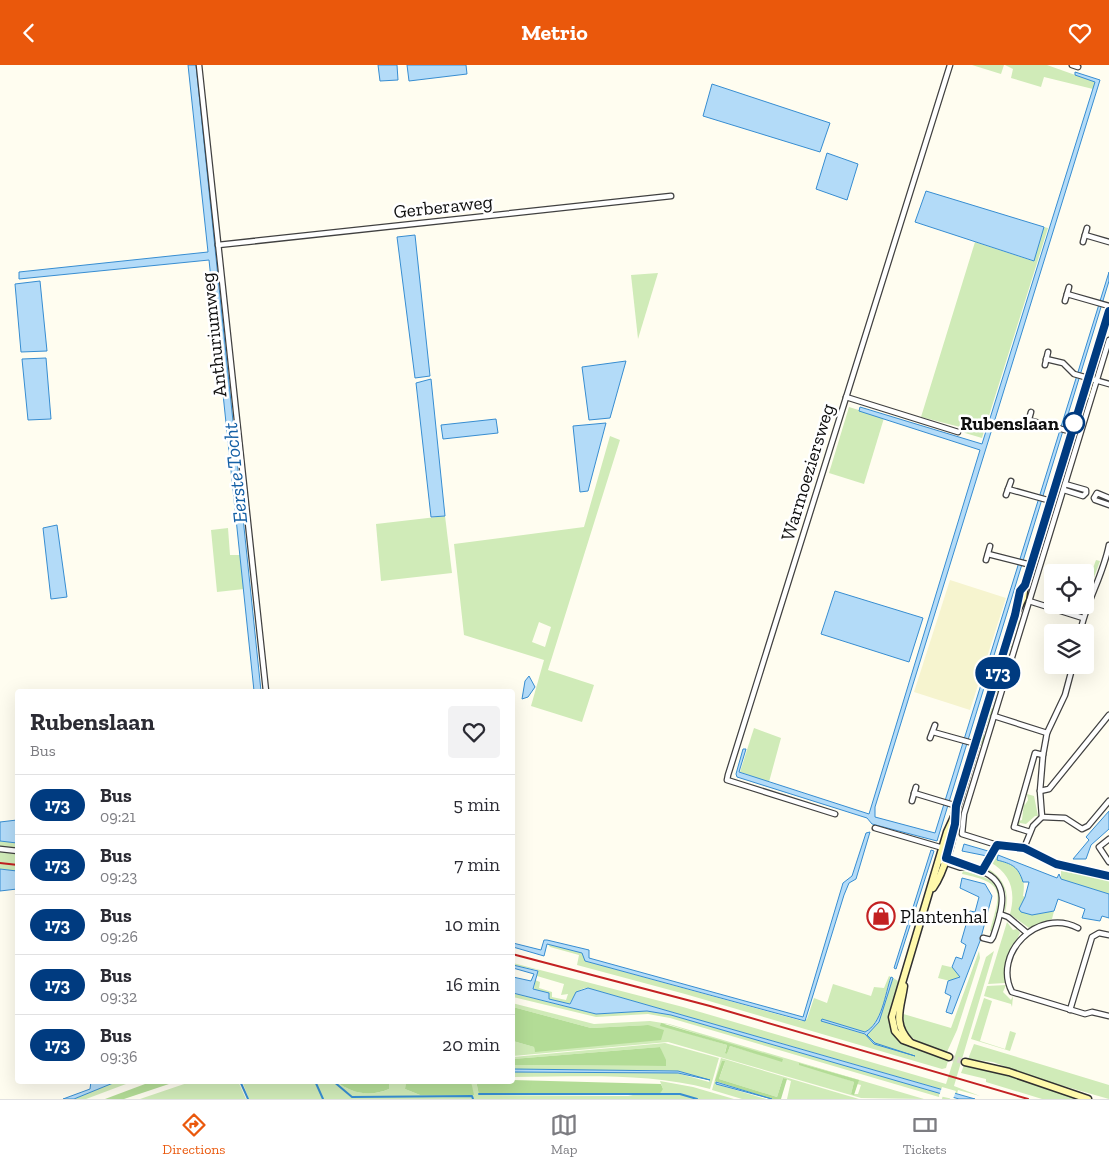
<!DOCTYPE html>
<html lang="en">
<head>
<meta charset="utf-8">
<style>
  :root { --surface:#fff; --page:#f2f2f3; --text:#2b2b33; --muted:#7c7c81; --line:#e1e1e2; --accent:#ea580c }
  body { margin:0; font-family:"Zilla Slab",serif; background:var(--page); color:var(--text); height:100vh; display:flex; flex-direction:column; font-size:19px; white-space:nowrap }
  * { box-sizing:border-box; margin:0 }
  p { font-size:16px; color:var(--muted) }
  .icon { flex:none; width:28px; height:28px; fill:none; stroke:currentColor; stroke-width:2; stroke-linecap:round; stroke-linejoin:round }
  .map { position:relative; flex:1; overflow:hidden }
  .details { position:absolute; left:15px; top:624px; width:500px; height:395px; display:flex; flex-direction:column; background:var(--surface); border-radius:5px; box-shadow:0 5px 20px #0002 }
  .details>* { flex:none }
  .badge { padding:0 10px; border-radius:16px; font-size:18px; line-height:32px }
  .controls { position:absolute; left:1044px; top:499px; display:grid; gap:10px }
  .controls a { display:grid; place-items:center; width:50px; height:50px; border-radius:5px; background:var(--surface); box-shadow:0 5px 20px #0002; font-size:25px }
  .map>.badge { position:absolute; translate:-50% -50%; box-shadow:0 0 0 2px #fff }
  .round { display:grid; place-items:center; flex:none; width:52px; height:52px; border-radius:5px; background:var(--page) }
  .head { display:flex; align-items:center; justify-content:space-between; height:85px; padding:0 15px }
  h1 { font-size:24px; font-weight:700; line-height:38px }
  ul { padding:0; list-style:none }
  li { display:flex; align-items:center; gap:15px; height:60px; padding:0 15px; border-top:1px solid var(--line) }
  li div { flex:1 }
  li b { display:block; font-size:19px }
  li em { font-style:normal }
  li .badge { min-width:55px; font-weight:700; text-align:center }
  header { display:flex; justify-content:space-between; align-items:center; height:65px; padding:0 15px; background:var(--accent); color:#fff; font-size:22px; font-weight:700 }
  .tabs { display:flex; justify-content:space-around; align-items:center; height:70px; border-top:1px solid var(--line); background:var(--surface); font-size:14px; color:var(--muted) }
  .tabs a { display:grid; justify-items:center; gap:2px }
  .tabs .active { color:var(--accent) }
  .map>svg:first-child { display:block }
</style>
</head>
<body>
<header><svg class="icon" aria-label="back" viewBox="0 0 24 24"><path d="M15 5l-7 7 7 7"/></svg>Metrio<svg class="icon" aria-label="heart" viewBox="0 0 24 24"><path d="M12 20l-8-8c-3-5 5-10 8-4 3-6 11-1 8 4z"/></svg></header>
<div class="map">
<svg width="1109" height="1034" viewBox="0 0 1109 1034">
  <rect width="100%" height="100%" fill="#fffdf0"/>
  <polygon fill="#f6f4cf" points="950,515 1006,533 970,645 914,627"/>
  <g fill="#d0ebb8" fill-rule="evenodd">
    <polygon points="972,0 1004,0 1001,9"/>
    <polygon points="1005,0 1047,0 1095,17 1093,24 1044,12 1041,22 1011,13 1013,4"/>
    <polygon points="1044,162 1048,163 982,373 965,368 960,362 921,352 975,177 1033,196"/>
    <polygon points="658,208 638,274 631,210"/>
    <polygon points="849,342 884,353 864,419 829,408"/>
    <path d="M610,371L620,375L548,605L594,620L582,657L531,641L544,595L464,570L454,479L584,462ZM539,557L551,562L545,582L532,577Z"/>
    <polygon points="445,451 452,508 381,516 376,459"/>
    <polygon points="228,463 230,490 240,490 244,524 217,527 211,465"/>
    <polygon points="1096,495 1100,496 1093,515 1089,514"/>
    <polygon points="754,663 781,673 769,717 740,707"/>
    <polygon points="1027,729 1034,731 1038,751 1035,751 1026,759 1020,758 1019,762 1016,760 1019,754 1019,756 1022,755 1024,737 1025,740 1028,735"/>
    <polygon points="0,776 17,778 17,806 0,804"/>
    <path d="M995,789L998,790L997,795C1017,800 1027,807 1023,831L1025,832L1019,844L1032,850L1054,846L1052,854L1029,863L1010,849C1016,826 1011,809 990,797Z"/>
    <path d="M987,803C1005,814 1010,828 1005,848C1004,843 1005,841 1006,836C1007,821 997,812 986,806Z"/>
    <path d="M963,806C1008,816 1004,827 992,867L990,866C1001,827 1006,818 962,809Z"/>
    <polygon points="1061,806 1109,815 1109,829 1061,814"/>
    <polygon points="1007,857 1013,865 1017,864 1020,868 1006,896 1005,918 988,919"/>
    <path d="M548,879L583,888L585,896L802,956L807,954L814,933L827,938L833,919L871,931L874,922L884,923L889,911L891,912C885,929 882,959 865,967L822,954L821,956L867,970L879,957L893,913L900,917L890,949L903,978L948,996L946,1003L942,1004L685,929L577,900L579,890L550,882Z"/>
    <path d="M979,886L980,893L957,965L946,989C924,980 901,974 900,948L951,963Z"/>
    <path d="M994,886L954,1021L980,1031L958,1025L957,1029L952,1027L950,1034H942L944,1025L588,923C577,923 575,931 569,939L549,934V928L534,925L535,915L540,917L539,923L552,927V932L566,935L568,929L561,930L564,919L537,911L538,905L513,900V898L683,942L946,1019L986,892Z"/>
    <polygon points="942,900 955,903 961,912 950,916 938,913"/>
    <polygon points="1006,920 1003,927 1011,935 1013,931 1012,942 1011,939 984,931 987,921"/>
    <polygon points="512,928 596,949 647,946 671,950 940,1028 939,1032 670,953 648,949 596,952 513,932"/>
    <polygon points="984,933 992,936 980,976 1005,984 1010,966 1016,968 1010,986 971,974"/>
    <path d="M512,938L594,959L650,956L669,959L924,1034L861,1033L668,977L513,991V976L534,982L535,986L648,960L591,963L513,942ZM667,959L782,996L730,981L727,989L725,987L727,980L660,960ZM799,998L858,1015L857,1019L861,1020L858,1029H851L854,1017Z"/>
    <path d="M665,978L719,993L710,1024C646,1007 578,1012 513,1012V1007L677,1008L709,1017L710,1015L678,1006L513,1004V1000L666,1001L660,982L513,994V992Z"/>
    <polygon points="974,979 1109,1020 1109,1034 1032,1012 993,997 968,994"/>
    <polygon points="721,993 842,1029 859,1034 787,1034 791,1016 783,1013 777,1032 719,1014 725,997 716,1019 766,1034 742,1034 712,1025"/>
    <polygon points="964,1000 1004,1009 1078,1034 1042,1034 986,1017 986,1014 961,1008"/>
    <polygon points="118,1016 134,1016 86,1034 74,1034"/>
    <polygon points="193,1016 238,1016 246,1034 140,1034"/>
    <path d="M242,1016H336C352,1029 371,1032 389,1024V1016H406L405,1024L420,1030H473L471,1016H476L479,1030L628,1031L663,1024L660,1016L693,1022L734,1034H249Z"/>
  </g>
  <g fill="#b3dc96">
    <polygon points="1019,551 1019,559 1016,562 1011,580 1012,582 1010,583 1006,602 998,623 1000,626 995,628 992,642 993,645 984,666 984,675 977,686"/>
    <polygon points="513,942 591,963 648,960 664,965 661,975 535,987 534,982 513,976"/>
    <polygon points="661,958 783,994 782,997 730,981 727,989 725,988 727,980 660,961"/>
    <polygon points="660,982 666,995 666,1001 513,1000 513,994"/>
    <polygon points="722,996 725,996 719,1014 777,1032 783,1013 787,1014 781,1034 772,1034 715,1016"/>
    <polygon points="799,998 859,1015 854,1030 851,1029 854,1017 799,1000"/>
    <polygon points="513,1015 661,1019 663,1024 659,1030 479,1030 476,1016"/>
    <polygon points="153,1016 178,1016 124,1034 105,1034"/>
    <path d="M336,1016H389V1024C370,1032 352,1029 336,1016Z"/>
    <polygon points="406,1016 471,1016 474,1030 420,1030 405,1024"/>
  </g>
  <g fill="#b3dbf8" stroke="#378dd1">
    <polygon points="188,0 196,0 261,626 254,626 209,195 19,214 19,207 208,187"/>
    <polygon points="378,0 397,0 398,15 380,16"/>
    <polygon points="407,0 466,0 467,9 409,16"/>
    <polygon points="1075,7 1100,15 875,742 875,752 935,768 1109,207 1109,216 937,776 872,759 867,753 737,712 736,709 743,684 746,684 739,707 869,749 980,385 859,346 860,342 982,379 1095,17 1075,10"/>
    <polygon points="712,19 830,58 820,87 703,51"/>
    <polygon points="827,88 858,99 847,135 816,124"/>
    <polygon points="926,126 1044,162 1034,196 915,157"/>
    <polygon points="415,170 430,311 415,313 397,172"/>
    <polygon points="40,216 47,286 21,287 15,219"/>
    <polygon points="46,293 51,354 28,355 22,294"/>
    <polygon points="626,296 610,353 589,355 582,302"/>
    <polygon points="431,314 445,451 431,452 416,318"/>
    <polygon points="496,354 498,368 443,374 441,360"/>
    <polygon points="606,358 588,426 580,427 573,361"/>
    <polygon points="57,460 67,532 51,534 43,463"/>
    <polygon points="835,526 923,553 909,597 821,569"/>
    <polygon points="529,611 535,622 528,632 522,634 525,616"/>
    <polygon points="1109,746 1109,764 1091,780 1086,794 1073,794 1089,775 1086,772"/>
    <polygon points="17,755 17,778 0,776 0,757"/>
    <polygon points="870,767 856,814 849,818 844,830 805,956 585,896 582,888 547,879 544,891 513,882 513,878 541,885 544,875 547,875 589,885 589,893 803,952 843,818 852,811 866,768"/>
    <polygon points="964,779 988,786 987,791 962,786"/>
    <polygon points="931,785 934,786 896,904 894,903"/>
    <path d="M998,790L1057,813L1059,809L1061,814L1109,829V853L1102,851L1100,856L1082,853L1085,844L1058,834L1054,846L1032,850L1021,847L1019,844L1025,832L1029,817H1023C1018,801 1012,799 997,795Z"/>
    <polygon points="0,804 17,806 17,824 0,826"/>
    <polygon points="962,813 985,819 992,831 980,876 952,949 946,947 951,931 945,928 948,916 960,912 952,902 956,892 962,894 966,880 961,877 970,846 975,847 979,832 960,823"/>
    <polygon points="513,900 538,906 533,924 549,928 549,934 570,939 576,927 588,923 975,1034 959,1034 671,950 647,946 596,949 513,928 513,912 531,916 534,909 513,903"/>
    <path d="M891,912L893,913L879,957L867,970L875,978L915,991L874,979L865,969L821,956L822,954L865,967C882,959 885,929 891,912Z"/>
    <polygon points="513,1004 678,1006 710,1015 678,1008 513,1007"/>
    <polygon points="91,1016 118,1016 74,1034 63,1034 90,1024"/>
    <polygon points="716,1017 772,1034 716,1019"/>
  </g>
  <polygon fill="#fffdf0" points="942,1022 956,1026 953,1034 939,1031"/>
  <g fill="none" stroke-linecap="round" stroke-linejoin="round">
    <g stroke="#378dd1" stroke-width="2">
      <polyline points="240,1016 248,1034"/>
      <polyline points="315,1016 323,1034"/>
      <polyline points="333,1016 352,1032 472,1031 473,1034"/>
      <polyline points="479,1029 680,1029 697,1034"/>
    </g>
    <polyline stroke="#dbd9ce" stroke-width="6" stroke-dasharray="6 3" stroke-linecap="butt" points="949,992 965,997"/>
    <g stroke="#414141" stroke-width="7">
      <g id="minor">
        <polyline points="199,0 266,626"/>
        <polyline points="1072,0 1078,2"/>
        <polyline points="1085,170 1109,177"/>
        <polyline points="1083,177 1087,163"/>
        <polyline points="218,180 671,131"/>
        <polyline points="1067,229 1109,241"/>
        <polyline points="1065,236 1069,222"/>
        <polyline points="1046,294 1063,298 1074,309 1109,319"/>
        <polyline points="1045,300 1048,287"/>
        <polyline points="846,332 958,367"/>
        <polyline points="1029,355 1072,367"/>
        <polyline points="1027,361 1031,347"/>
        <polyline points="1008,424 1051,436"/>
        <polyline points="1064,425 1083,431 1086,428 1086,425 1065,419"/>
        <polyline points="1006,430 1011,416"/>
        <polyline points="1109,433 1097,428 1094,433 1095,435 1109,440"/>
        <polyline points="988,489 1031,500"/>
        <polyline points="986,495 990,481"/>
        <polyline points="1029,536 1083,553"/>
        <path d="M1080,568C1086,537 1103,511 1109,480"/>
        <polyline points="994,651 1047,668"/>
        <polyline points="933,667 976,679"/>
        <polyline points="930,673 935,660"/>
        <polyline points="1040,726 1049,724 1109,650"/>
        <polyline points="914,728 957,741"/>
        <polyline points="912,736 916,722"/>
        <polyline points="835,749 727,715 728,710 950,0"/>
        <polyline points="1042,752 1065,753 1082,764 1088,761 1109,736"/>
        <polyline points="875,763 943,783"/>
        <polyline points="1030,767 1014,762 1035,688 1043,690"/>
        <polyline points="1109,774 1099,782 1109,797"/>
        <polyline points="997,780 962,769 964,749 1109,275"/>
        <polyline points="1024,783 1033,761 1042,752 1040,726 1043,690 1047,668 1065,630 1073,600"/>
        <polyline points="0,784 18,786"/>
        <path d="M981,806C1013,818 1001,848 993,872L991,875L983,873"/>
        <polyline points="1000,849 1008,852 1027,868"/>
        <path d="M1078,863C1038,842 992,889 1012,927L1085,949L1092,947L1109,951"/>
        <polyline points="1070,945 1092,872 1099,868 1109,870"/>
      </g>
    </g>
    <g stroke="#414141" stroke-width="8">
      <g id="tertiary">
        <polyline points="942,793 961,798 981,806 997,780 1024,783 1056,799 1109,811"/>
        <polyline points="942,796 960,802 966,801"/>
      </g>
    </g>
    <g stroke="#303030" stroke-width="9">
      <g id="secondary">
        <polyline points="1082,337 1086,331 1094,302"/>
        <path d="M933,823C943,809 956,769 954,752"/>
        <path d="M904,921C901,943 892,958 910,977"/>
        <polyline points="949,992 903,975 895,966 892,952 947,767 954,752 1015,550 1023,533 1025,520 1109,246"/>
        <polyline points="965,997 1009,1007 1088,1034"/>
      </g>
    </g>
    <use href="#minor" stroke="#fff" stroke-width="4.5"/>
    <use href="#tertiary" stroke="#fff" stroke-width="5.5"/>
    <use href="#secondary" stroke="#fff9ab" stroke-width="6"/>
    <g stroke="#c32122" stroke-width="2">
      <polyline points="0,798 18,800"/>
      <polyline points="512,889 710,941 1028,1034"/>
    </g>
  </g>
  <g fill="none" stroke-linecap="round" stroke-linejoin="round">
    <g stroke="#fff" stroke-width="11">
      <polyline id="line" points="1109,246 1025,520 1020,526 1015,550 956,741 955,759 946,793 982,806 997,780 1024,783 1056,799 1109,811"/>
    </g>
    <use href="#line" stroke="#003b80" stroke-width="8"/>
  </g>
  <defs>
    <g id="shop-ring" transform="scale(1.4375)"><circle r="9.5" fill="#fff" stroke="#c32122" stroke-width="1.5"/><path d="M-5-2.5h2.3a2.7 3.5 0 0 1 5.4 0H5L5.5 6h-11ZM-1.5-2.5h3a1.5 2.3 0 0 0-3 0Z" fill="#c32122"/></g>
  </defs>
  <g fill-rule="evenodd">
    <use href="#shop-ring" x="881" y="851"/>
  </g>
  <circle fill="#fff" stroke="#003b80" stroke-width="2.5" cx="1074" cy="358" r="10"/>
  <g text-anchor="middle" stroke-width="5" stroke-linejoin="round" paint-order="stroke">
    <g font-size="19" fill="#0e0e0e" stroke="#fff">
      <text transform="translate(443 141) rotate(-6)" y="7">Gerberaweg</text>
      <text transform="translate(213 270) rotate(-96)" y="7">Anthuriumweg</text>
      <text transform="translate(807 407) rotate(-73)" y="7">Warmoeziersweg</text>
    </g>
    <g font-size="19" font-weight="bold" fill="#0e0e0e" stroke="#fff" text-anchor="end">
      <text x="1059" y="365">Rubenslaan</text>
    </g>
    <g font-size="19" fill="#0e0e0e" stroke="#fff" text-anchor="start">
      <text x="900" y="858">Plantenhal</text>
    </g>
    <g font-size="20" font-style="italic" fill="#135fa5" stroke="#fff">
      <text transform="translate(235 408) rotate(-96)" y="7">Eerste Tocht</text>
    </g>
  </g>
</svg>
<div class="controls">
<a><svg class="icon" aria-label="locate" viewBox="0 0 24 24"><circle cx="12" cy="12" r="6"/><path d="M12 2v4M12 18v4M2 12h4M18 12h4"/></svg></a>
<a><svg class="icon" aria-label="layers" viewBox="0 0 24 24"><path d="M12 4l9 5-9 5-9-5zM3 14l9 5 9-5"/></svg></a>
</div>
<b class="badge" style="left:998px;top:608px;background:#003b80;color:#fff">173</b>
<section class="details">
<div class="head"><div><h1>Rubenslaan</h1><p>Bus</p></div><a class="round"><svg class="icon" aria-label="heart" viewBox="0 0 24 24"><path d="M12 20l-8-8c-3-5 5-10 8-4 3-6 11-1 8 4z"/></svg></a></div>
<ul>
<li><span class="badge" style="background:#003b80;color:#fff">173</span><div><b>Bus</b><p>09:21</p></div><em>5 min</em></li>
<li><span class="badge" style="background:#003b80;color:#fff">173</span><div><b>Bus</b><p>09:23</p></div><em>7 min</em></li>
<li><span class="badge" style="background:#003b80;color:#fff">173</span><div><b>Bus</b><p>09:26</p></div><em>10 min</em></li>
<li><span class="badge" style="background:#003b80;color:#fff">173</span><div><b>Bus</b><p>09:32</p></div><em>16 min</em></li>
<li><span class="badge" style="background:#003b80;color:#fff">173</span><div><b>Bus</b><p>09:36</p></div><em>20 min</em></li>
</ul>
</section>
</div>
<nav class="tabs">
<a class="active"><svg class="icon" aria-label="directions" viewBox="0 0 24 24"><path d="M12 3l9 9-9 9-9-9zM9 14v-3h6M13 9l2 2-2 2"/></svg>Directions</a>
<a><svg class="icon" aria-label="map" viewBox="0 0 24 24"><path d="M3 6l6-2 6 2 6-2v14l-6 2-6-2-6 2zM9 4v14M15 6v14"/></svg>Map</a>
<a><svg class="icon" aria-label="tickets" viewBox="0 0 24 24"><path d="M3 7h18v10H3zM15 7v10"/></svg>Tickets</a>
</nav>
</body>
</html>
